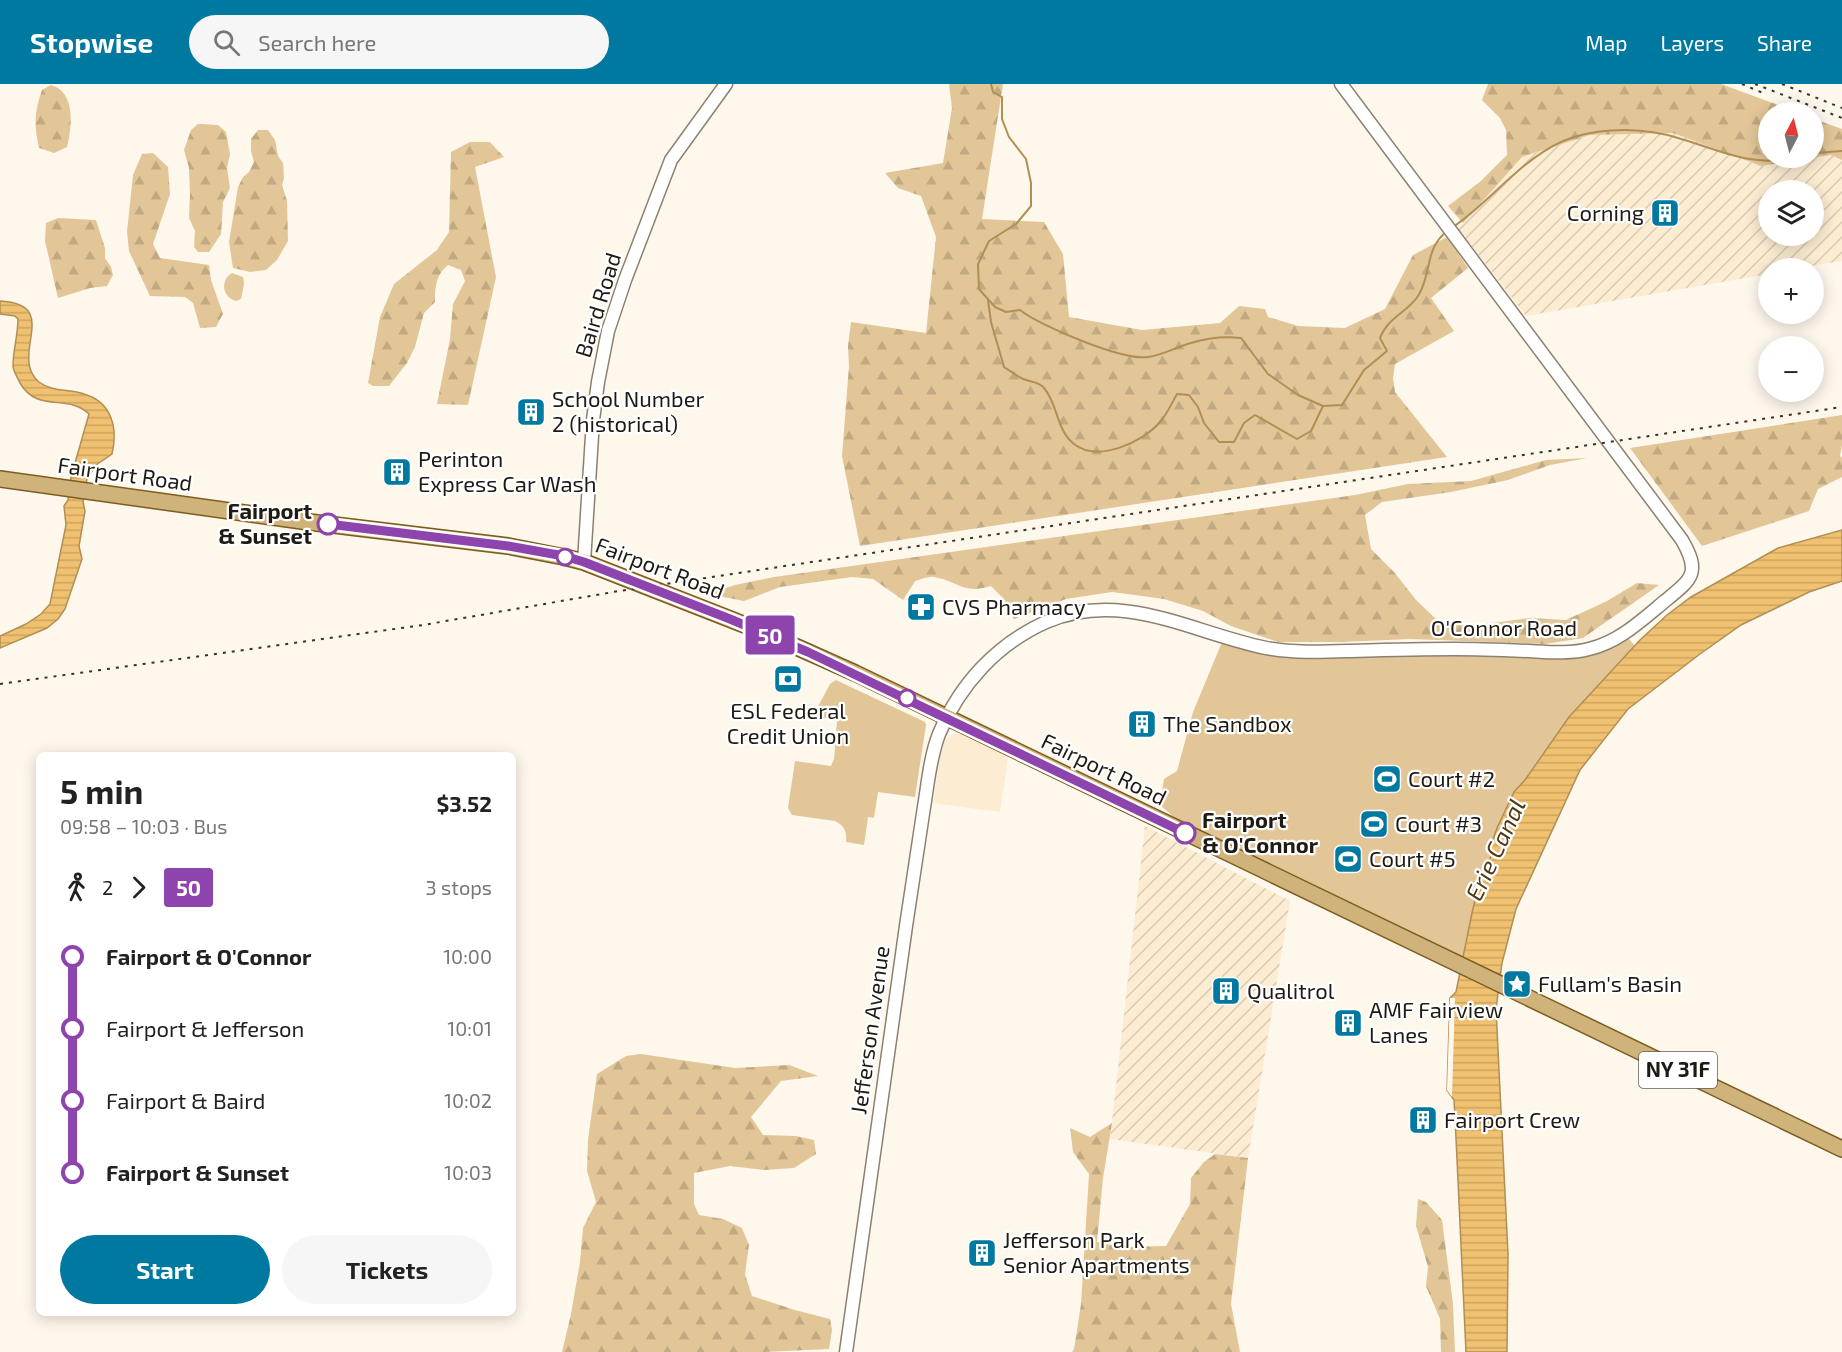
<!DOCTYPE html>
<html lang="en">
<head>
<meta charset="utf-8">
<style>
  :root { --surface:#fff; --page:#f6f6f6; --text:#222; --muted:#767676; --accent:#0079a1 }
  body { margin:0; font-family:"Exo 2",sans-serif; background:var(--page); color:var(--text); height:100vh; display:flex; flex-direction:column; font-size:22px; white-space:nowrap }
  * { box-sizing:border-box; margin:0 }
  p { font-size:20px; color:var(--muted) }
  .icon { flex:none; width:33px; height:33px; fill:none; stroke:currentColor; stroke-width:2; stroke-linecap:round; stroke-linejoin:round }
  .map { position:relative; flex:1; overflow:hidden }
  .panel { position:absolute; left:36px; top:668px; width:480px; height:564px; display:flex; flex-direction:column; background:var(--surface); border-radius:9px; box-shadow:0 3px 15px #0003 }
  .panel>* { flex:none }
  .badge { padding:0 12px; border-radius:4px; font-size:21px; line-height:39px }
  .needle { width:39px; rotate:7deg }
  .fabs { position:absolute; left:1758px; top:18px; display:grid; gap:12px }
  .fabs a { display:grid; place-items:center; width:66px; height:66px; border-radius:50%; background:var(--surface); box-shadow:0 3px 15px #0003; font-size:30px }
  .map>.badge { position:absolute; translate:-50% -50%; box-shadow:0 0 0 3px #fff }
  .legs { display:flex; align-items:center; gap:9px; height:66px; padding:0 24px; font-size:20px }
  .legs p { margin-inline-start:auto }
  .overview { display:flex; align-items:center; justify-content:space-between; height:102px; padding:0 24px }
  h1 { font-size:33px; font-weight:700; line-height:45px }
  .button { display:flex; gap:12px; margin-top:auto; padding:12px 24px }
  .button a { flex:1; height:69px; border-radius:36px; background:var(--accent); color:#fff; font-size:24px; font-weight:700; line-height:69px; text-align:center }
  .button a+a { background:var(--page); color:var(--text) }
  ul { padding:0 24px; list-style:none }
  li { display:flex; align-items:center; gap:21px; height:72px; font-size:22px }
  li i { display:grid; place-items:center; width:9px; height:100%; margin:0 8px; background:currentColor }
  li i::after { content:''; width:15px; height:15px; margin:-8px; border:4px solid; border-radius:50%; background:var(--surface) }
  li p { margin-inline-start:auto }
  li:first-child i { background:linear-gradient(#0000 50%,currentColor 0) }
  li:last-child i { background:linear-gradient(currentColor 50%,#0000 0) }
  header { display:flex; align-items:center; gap:36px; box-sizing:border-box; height:84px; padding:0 30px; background:var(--accent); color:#fff }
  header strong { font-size:28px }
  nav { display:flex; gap:33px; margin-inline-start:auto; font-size:21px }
  .search { width:420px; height:54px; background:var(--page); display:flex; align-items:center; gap:15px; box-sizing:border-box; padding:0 21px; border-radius:33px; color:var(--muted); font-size:22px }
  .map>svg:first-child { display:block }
</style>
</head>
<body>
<header>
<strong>Stopwise</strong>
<div class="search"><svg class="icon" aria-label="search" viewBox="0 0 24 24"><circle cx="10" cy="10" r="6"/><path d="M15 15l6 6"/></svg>Search here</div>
<nav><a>Map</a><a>Layers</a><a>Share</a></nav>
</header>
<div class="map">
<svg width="1842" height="1268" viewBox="0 0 1842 1268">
  <defs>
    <pattern id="industrial-furrows" width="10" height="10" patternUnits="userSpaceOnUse" patternTransform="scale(1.5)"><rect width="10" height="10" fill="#fcecd2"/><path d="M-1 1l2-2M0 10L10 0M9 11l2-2" fill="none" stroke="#d8cab3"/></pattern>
    <pattern id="forest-firs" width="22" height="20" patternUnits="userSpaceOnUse" patternTransform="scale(1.5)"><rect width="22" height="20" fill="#e2c698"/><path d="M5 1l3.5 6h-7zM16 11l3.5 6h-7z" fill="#c1aa82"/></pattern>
    <pattern id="water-rules" width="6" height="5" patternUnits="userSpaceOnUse" patternTransform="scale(1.5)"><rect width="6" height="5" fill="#f0c170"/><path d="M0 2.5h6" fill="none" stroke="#cda560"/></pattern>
  </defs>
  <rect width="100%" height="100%" fill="#fef7ec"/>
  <polygon fill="#fcecd2" points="953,650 961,650 1008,673 1000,728 933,719 941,667 945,656"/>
  <g fill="url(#industrial-furrows)" fill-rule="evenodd">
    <path d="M1673,49L1761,82L1831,71L1842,76V177L1798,184H1768V190L1526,232L1458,144L1522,73L1590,51ZM1768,106H1814V152H1768Z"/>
    <polygon points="1145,742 1290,817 1248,1074 1110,1055"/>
  </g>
  <g fill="#e2c698">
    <path d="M232,189L243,193L244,200L241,215L236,217C222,213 220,196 232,189Z"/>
    <polygon points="1628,554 1635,562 1569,633 1525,696 1514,708 1491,761 1492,770 1479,800 1463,874 1310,802 1176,735 1160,721 1164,695 1177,687 1193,628 1222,558 1265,570 1307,574 1449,570 1559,574 1588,571 1602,567"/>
    <path d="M836,596L925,638L926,641L915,713L878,708L874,734L868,733L864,761L846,758C847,748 845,742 835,737L792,731L788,724L795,677L831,682L834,675L837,638L836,636L813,632L830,600Z"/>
  </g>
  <g fill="url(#forest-firs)">
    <polygon points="949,0 1003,0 982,135 1044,138 1063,170 1069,233 1142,246 1220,239 1239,222 1265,225 1268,233 1298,242 1345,244 1385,225 1413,171 1447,153 1468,184 1431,214 1454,247 1395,280 1393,294 1395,308 1447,373 860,462 842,372 849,282 848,262 851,238 926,249 936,153 921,112 898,104 885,89 943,79 952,24"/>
    <polygon points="1488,0 1721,0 1797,28 1768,28 1768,74 1814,74 1814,35 1842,45 1842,76 1831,71 1761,82 1673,49 1590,51 1522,73 1463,139 1448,122 1481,97 1507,71 1506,46 1500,34 1482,16"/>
    <path d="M51,1C76,8 72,43 67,63L54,69L39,64C34,42 34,28 42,6Z"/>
    <polygon points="198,40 218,41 226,48 230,70 227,84 230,104 223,118 221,150 209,168 198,168 194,163 195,147 189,134 190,110 189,84 184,66 191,46"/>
    <polygon points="258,46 268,46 275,56 278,72 283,79 284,94 282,101 287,117 288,157 277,176 266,186 250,188 233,184 229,158 238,103 243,93 249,88 254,78 251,67 251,55"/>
    <path d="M470,58H490L504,73L475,83L496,193L468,321L437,320L450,255L453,220L465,197L461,186L448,181C436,191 435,202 435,218L424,229L415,263L407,279L389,302H373L368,299L380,233L394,200L437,166L449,148L451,68Z"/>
    <polygon points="153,69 168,83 170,110 153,160 160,174 209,181 211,196 223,230 216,243 200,244 193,219 185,213 150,212 129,167 127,148 133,91 142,70"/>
    <polygon points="58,134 96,136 105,164 105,174 111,183 113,191 107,202 90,204 58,214 45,157 46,139"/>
    <polygon points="1842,331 1842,361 1840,372 1842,374 1842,393 1818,405 1809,427 1702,462 1630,364"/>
    <path d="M1587,374L1550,381L1508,396L1451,408L1382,418L1365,431L1371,465L1394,488L1416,516L1437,536L1470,542L1529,534L1566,536L1607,517L1637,499L1659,501L1583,554L1545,560L1410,555L1342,558H1278L1231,542L1203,527L1164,515L1112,508L1066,515L1014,535L1004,515L991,502C962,511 959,497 934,493C928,492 920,496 915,497L903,516L873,495L852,493L780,503L744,517L708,510L735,501L774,493L1355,411L1408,400L1471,397L1546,376Z"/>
    <polygon points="641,970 735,984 789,981 818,992 781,997 751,1033 763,1051 796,1052 814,1056 816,1070 794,1084 764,1086 730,1082 694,1089 694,1120 699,1131 723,1135 742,1144 749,1161 745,1190 752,1212 795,1226 830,1235 832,1246 829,1265 764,1268 562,1268 571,1230 580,1178 583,1144 596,1118 587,1087 588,1056 597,990 626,972"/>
    <polygon points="1112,1039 1103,1094 1097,1158 1123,1163 1166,1162 1190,1120 1191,1094 1204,1078 1215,1070 1248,1074 1231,1220 1240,1268 1072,1268 1074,1265 1081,1220 1089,1090 1073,1068 1070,1044 1090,1053"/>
    <polygon points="1418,1115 1426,1118 1442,1136 1453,1220 1455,1268 1441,1268 1440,1235 1426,1202 1428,1183 1416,1142"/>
  </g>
  <g fill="url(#water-rules)" stroke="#b18f54" stroke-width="1.5">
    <path d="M0,217C63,220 8,272 39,298C52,308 69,305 84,310C112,318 118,344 112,370L96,381L87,395L83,418L85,427L79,462L82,475L65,525L58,535L47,544L0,564V552L26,540L41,530L50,520L66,441L64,422L68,416L71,393L89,330C68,309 38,330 20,299C18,294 13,287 13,282C13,266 18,251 18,235L15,232L0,230Z"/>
    <polygon points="1842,446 1842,497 1809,508 1741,541 1700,570 1628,625 1580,686 1516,825 1502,879 1496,925 1508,1170 1507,1268 1466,1268 1455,1033 1454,1016 1447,1006 1450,914 1456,908 1472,829 1479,800 1492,770 1491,761 1497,744 1514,708 1525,696 1569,633 1640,556 1667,531 1691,513 1778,464"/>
  </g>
  <polygon fill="#fef7ec" points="1450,914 1455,914 1452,1013 1447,1006"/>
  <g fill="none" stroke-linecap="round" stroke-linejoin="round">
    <g stroke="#b18f54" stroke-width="2">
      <path d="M991,0L993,8L1002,13V35L1009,53L1026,75L1031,99V122L1016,140L989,157L978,180L979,205L995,223L1006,228L1020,226C1040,242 1123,277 1148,273C1163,271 1176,263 1191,259C1207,254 1224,252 1241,254L1268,290L1298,311L1323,322L1342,321L1364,286L1387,267L1380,254C1388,233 1408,228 1418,212C1432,191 1424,166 1446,148"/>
      <polyline points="1814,69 1842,67"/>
      <path d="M1453,143C1493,116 1526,68 1574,53C1607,43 1646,44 1678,54C1714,64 1752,84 1790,74"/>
      <path d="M988,216L991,238L1004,283C1010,287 1017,292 1023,295C1030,298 1040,298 1044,304C1058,320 1056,346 1074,360C1098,379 1143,358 1160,338C1167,330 1172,319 1177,310L1189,311L1198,323L1204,339L1219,358H1234L1244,339L1255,331L1297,355L1311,347L1323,322"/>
    </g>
    <g stroke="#8c8170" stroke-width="15">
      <g id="minor">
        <polyline points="584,478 593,336 598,298 608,247 625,196 671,76 726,0"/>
        <path d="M846,1268C866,1126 886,984 906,842C912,803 918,763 924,723C928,699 930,673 939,650C960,600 997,560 1046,538C1123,505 1192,549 1266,564C1293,569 1321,568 1348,567C1384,566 1419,565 1454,565C1479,565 1504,566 1529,567C1549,568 1570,570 1589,565C1619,558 1642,536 1665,517C1692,495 1701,489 1682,456L1341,0"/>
      </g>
    </g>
    <g stroke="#7d5d1e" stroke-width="18">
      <polyline id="major" points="0,395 309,438 508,462 564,473 584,478 763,548 855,589 1842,1065"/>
    </g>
    <use href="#minor" stroke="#fff" stroke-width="12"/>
    <use href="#major" stroke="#cfb37b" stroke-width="15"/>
    <g stroke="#36322a" stroke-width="2" stroke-dasharray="3 6" stroke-linecap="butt">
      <polyline points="1742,0 1763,9"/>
      <polyline points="1755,0 1842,34"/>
      <polyline points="1782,0 1842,24"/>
      <polyline points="0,600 423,541 619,507 1842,323"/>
    </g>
  </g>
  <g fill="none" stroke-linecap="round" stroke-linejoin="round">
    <g stroke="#fff" stroke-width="14">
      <polyline id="line-1" points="328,440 508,462 564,472 584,478 730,535 808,568 1185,749"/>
    </g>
    <use href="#line-1" stroke="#8e44ad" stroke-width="9"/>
  </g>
  <defs>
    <g id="building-square" transform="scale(1.5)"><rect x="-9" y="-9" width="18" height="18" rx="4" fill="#0079a1" stroke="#fff"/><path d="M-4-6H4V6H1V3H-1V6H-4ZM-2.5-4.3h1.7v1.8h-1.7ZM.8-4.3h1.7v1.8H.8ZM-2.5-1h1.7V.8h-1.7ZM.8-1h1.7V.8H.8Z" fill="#fff"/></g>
    <g id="pharmacy-square" transform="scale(1.5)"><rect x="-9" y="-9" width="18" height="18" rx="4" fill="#0079a1" stroke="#fff"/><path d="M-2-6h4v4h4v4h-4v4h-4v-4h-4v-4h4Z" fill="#fff"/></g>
    <g id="bank-square" transform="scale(1.5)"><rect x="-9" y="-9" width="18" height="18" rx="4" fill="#0079a1" stroke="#fff"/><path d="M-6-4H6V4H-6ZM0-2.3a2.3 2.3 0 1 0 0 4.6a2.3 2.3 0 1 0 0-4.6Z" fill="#fff"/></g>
    <g id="stadium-square" transform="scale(1.5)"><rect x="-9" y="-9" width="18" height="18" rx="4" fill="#0079a1" stroke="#fff"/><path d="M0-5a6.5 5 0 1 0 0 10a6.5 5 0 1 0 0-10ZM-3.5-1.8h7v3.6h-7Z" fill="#fff"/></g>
    <g id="sight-square" transform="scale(1.5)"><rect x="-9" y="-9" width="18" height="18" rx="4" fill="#0079a1" stroke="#fff"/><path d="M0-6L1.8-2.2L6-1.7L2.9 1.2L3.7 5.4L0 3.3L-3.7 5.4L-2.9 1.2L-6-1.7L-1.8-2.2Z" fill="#fff"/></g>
  </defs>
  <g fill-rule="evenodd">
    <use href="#building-square" x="1665" y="129"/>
    <use href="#building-square" x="531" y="328"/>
    <use href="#building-square" x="397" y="388"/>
    <use href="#pharmacy-square" x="921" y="523"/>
    <use href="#bank-square" x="788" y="595"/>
    <use href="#building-square" x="1142" y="640"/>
    <use href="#stadium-square" x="1387" y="695"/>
    <use href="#stadium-square" x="1374" y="740"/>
    <use href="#stadium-square" x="1348" y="775"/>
    <use href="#sight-square" x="1517" y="900"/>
    <use href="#building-square" x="1226" y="907"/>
    <use href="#building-square" x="1348" y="939"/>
    <use href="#building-square" x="1423" y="1036"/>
    <use href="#building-square" x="982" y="1169"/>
  </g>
  <g fill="#fff" stroke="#8e44ad" stroke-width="3">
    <circle cx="328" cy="440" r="10"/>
    <circle cx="565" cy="473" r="8"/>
    <circle cx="907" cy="614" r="8"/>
    <circle cx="1185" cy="749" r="10"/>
  </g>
  <g text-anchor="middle" stroke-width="4.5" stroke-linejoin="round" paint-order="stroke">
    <rect fill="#fff" stroke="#625f5a" stroke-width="1.5" x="1639" y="968" width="78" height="36" rx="4.5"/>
    <g font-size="21" font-weight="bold" fill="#1f1b14">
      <text x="1678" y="993">NY 31F</text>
    </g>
    <g font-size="22" fill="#1f1b14" stroke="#fff" text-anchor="start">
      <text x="1644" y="137" text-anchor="end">Corning</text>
      <text x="552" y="323">School Number<tspan x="552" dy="25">2 (historical)</tspan></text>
      <text x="418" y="383">Perinton<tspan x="418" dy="25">Express Car Wash</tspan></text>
      <text x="942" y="531">CVS Pharmacy</text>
      <text x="788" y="635" text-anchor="middle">ESL Federal<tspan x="788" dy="25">Credit Union</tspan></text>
      <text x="1163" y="648">The Sandbox</text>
      <text x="1408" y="703">Court #2</text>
      <text x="1395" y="748">Court #3</text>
      <text x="1369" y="783">Court #5</text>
      <text x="1538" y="908">Fullam's Basin</text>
      <text x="1247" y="915">Qualitrol</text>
      <text x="1369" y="934">AMF Fairview<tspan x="1369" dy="25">Lanes</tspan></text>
      <text x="1444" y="1044">Fairport Crew</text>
      <text x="1003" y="1164">Jefferson Park<tspan x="1003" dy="25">Senior Apartments</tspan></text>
    </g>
    <g font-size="22" fill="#1f1b14" stroke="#fff">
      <text transform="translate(598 221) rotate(-73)" y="8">Baird Road</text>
      <text transform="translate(125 390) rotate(8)" y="8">Fairport Road</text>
      <text transform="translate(660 484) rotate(21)" y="8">Fairport Road</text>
      <text x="1504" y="552">O'Connor Road</text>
      <text transform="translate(1104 685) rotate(26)" y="8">Fairport Road</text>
      <text transform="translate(870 946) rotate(-82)" y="8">Jefferson Avenue</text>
    </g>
    <g font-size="22" font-weight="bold" fill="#1f1b14" stroke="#fff" text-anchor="end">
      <text x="312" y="435">Fairport<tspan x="312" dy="25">&amp; Sunset</tspan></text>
      <text x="1202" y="744" text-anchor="start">Fairport<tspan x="1202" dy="25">&amp; O'Connor</tspan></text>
    </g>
    <g font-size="24" font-style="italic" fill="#4e3a17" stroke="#fff">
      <text transform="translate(1496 766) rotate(-65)" y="8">Erie Canal</text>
    </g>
  </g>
</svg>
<div class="fabs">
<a><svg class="needle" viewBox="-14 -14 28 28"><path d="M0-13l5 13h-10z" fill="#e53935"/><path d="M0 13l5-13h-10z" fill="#767676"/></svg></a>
<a><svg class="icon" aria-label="layers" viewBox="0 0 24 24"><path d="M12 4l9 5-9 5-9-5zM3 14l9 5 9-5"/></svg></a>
<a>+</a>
<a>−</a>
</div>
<b class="badge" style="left:770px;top:551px;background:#8e44ad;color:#fff">50</b>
<section class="panel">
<div class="overview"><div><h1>5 min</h1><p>09:58 – 10:03 · Bus</p></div><b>$3.52</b></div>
<div class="legs"><svg class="icon" aria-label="walk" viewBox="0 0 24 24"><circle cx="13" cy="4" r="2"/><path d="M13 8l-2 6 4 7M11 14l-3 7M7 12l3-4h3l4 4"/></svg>2<svg class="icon" aria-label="forward" viewBox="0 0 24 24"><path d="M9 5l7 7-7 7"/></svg><b class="badge" style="background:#8e44ad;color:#fff">50</b><p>3 stops</p></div>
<ul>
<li><i style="color:#8e44ad"></i><b>Fairport &amp; O'Connor</b><p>10:00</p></li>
<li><i style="color:#8e44ad"></i><span>Fairport &amp; Jefferson</span><p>10:01</p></li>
<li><i style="color:#8e44ad"></i><span>Fairport &amp; Baird</span><p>10:02</p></li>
<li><i style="color:#8e44ad"></i><b>Fairport &amp; Sunset</b><p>10:03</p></li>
</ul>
<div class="button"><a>Start</a><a>Tickets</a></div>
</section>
</div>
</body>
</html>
